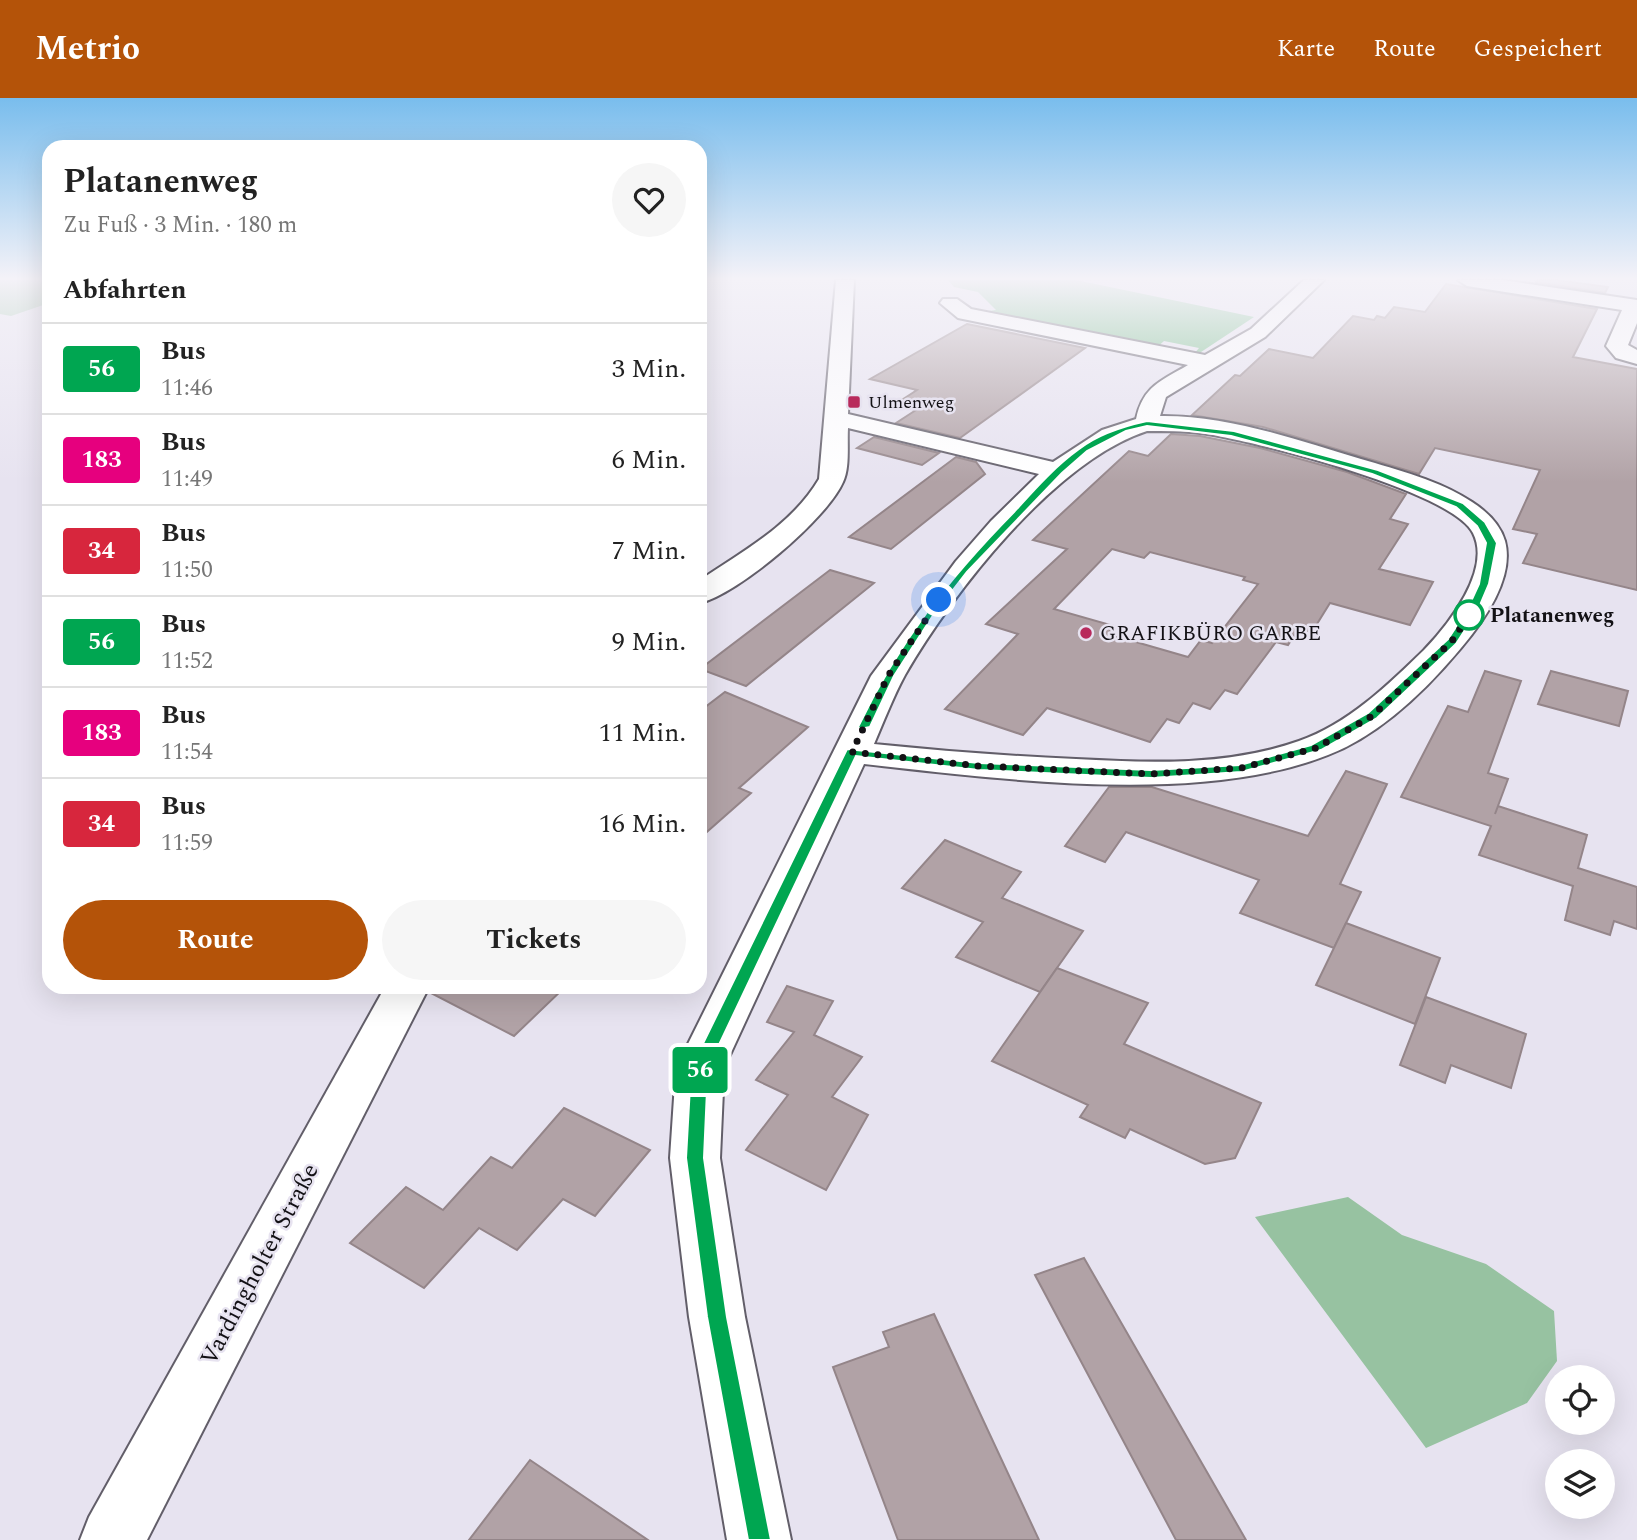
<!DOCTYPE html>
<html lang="de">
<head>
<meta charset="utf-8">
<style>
  :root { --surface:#fff; --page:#f6f6f6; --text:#222; --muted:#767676; --line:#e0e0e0; --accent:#b45309 }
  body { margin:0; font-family:Spectral,serif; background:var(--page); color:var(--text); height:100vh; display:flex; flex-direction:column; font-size:26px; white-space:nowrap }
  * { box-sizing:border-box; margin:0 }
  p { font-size:23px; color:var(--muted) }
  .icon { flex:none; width:38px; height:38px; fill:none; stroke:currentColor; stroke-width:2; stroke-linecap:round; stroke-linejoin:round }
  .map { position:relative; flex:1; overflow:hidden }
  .drawer { position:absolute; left:42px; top:42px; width:665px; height:854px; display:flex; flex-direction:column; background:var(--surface); border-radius:21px; box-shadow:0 7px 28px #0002 }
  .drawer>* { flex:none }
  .badge { padding:0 14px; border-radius:5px; font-size:24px; line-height:46px }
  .buttons { position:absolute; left:1545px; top:1267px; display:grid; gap:14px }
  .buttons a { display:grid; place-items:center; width:70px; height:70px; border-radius:50%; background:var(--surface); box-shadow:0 7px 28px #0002; font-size:35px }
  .you { position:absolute; width:35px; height:35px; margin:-18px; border:5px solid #fff; border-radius:50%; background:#1a73e8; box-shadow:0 0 0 10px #1a73e833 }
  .map>.badge { position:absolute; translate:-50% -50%; box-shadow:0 0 0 4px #fff }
  h2 { padding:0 21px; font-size:26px; line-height:63px }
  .round { display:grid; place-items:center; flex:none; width:74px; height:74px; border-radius:37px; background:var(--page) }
  .overview { display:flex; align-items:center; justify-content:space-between; height:119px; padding:0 21px }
  h1 { font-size:33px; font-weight:700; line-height:52px }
  .cta { display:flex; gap:14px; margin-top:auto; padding:14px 21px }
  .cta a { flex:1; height:80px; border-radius:42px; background:var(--accent); color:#fff; font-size:28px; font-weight:700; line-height:80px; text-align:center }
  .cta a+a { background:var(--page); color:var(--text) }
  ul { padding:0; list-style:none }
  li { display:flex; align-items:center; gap:21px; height:91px; padding:0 21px; border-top:2px solid var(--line) }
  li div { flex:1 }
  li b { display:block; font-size:26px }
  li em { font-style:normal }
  li .badge { min-width:77px; font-weight:700; text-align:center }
  header { display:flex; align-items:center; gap:42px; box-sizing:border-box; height:98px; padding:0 35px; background:var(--accent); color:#fff }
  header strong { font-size:33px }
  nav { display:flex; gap:38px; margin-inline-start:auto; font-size:24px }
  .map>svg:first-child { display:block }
</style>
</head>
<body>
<header>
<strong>Metrio</strong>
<nav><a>Karte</a><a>Route</a><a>Gespeichert</a></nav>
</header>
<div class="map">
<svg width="1637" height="1442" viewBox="0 0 1637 1442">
  <rect width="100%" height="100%" fill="#e7e3f0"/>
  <g fill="#97c2a1">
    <polygon points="0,182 49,182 49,205 11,218 0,216"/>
    <polygon points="1348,1099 1402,1137 1486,1166 1554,1213 1557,1263 1527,1305 1426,1350 1255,1119"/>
  </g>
  <polygon fill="#77bd89" points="948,182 1076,182 1254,219 1198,256 1194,256 1199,250 1164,243 1155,251 981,214 996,212 978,194 954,189"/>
  <g fill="#b1a2a6" stroke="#948589" stroke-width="2" fill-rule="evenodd">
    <polygon points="1538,182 1556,182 1608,189 1605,195 1536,184"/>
    <polygon points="1446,186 1597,211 1573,259 1637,271 1637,492 1523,465 1537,436 1513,431 1540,372 1435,350 1419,376 1263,329 1192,317 1235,277 1240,278 1269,251 1313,260 1353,218 1374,222 1377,218 1385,220 1394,209 1425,214"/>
    <polygon points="967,226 1085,250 960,340 896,325 916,312 894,307 917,292 870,281"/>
    <path d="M1171,336L1200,338L1260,350L1347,374L1406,396L1390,421L1408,426L1379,471L1433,484L1410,527L1330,505L1312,534L1299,530L1288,547L1276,544L1237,596L1225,592L1210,611L1193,605L1179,625L1167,621L1150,644L1047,610L1023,637L945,611L1018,536L986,526L1067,451L1033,442L1129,353L1148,358ZM1112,451L1144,460L1150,454L1245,479L1243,482L1258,486L1212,545L1201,542L1188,559L1108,536L1114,528L1054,511Z"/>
    <polygon points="874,339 939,355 922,367 857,350"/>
    <polygon points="956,359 976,364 985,376 891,451 849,439"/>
    <polygon points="830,472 874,485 746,588 700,571"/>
    <polygon points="1485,573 1521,583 1488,675 1508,681 1495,716 1498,708 1587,737 1578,770 1637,789 1637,831 1614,823 1610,837 1565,822 1573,788 1479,757 1491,728 1401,699 1448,608 1468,614"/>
    <polygon points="1551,573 1628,593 1619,628 1538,606"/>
    <polygon points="725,594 808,629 739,690 751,695 700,740 700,613"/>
    <polygon points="1346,673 1387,686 1340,786 1361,794 1334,850 1240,815 1259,782 1126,734 1105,764 1065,748 1109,689 1152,689 1308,738"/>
    <polygon points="945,742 1021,774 1002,800 1083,833 1040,894 956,859 983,824 902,790"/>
    <polygon points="1346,825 1440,860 1415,926 1316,887"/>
    <polygon points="1057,870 1148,905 1124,946 1261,1005 1235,1060 1205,1066 1130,1031 1125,1040 1080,1019 1088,1007 992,963"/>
    <polygon points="787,888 833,903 814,937 862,959 832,999 868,1017 826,1092 746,1052 788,997 756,982 794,934 767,924"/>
    <polygon points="431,889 565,889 514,938 429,894"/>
    <polygon points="1426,899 1526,936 1511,990 1451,967 1445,985 1400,967"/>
    <polygon points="564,1010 650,1052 595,1118 563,1101 517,1152 479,1130 424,1190 350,1145 406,1089 443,1112 491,1059 512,1070"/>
    <polygon points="1084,1160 1246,1442 1176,1442 1035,1177"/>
    <polygon points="934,1216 984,1324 1039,1442 898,1442 833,1269 889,1249 883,1234"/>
    <polygon points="530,1362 648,1442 469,1442"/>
  </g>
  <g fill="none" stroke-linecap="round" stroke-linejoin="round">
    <g stroke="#625e69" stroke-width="4">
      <g id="street">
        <path d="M836,182H854L848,316L1053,364L1102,332L1136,321C1143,288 1161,283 1188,267L958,220L940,205L943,201H957L971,211L1205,257L1251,231L1304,182H1324L1265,239L1166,299L1160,318C1228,317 1297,342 1361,361C1398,372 1439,382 1472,404C1486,413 1500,426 1505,443C1515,480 1483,524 1461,550C1426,592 1380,637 1328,657C1199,708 1001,681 864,666L724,970L720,1060L745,1219L791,1442H727L689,1219L670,1060L676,970L871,578L956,463L991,423L1039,376L848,330C847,346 850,370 843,384C827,421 738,496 700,505V482C743,453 792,427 819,381ZM1147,333C1165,333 1183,333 1200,335C1251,342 1451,392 1473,435C1492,472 1448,527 1424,552C1388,587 1348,626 1299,643C1228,668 1151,665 1076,661C1009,658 941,653 874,646C884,623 893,599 905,577C953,494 1055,363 1147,333Z"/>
        <polygon points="1458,182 1503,182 1637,202 1637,225 1628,247 1637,252 1637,266 1616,260 1606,248 1622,212 1467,188"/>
        <polygon points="385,889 429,889 147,1442 80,1442 89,1419"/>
      </g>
    </g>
    <use href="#street" fill="#fff" fill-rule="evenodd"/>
  </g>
  <linearGradient id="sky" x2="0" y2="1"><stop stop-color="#79bded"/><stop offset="0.47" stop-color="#f4f2f8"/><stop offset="1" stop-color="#f4f2f8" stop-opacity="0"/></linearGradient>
  <rect width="1637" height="384" fill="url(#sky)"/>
  <path fill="#00a651" stroke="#fff" stroke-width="2" d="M1147,323L1234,333L1378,372L1463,405L1485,424L1497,445L1489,486L1478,512L1456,546L1377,620L1321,652L1241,674L1151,680L979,672L856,658L708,970L704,1060L727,1219L771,1442H748L707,1219L686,1060L691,970L847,651L979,665L1151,672L1240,667L1311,647L1368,615L1448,541L1467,512L1479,486L1486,445L1477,428L1456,409L1372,376L1231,338L1147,328L1126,333L1087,353L1062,375L967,474L932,519L894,578L870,629L860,631L858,629C899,544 948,481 1014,414C1034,392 1054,369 1079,351C1098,336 1124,328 1147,323Z"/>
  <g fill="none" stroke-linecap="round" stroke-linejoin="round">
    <polyline stroke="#131115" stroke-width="7" stroke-dasharray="0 12.6" points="939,502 888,578 852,654 979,668 1151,676 1241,670 1316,650 1372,618 1452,543 1469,517"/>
  </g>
  <g fill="#b82a5c" stroke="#e7e3f0" stroke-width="2.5">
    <rect x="847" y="297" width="14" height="14" rx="3.5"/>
    <circle cx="1086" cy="535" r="7"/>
  </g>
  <circle fill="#fff" stroke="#00a651" stroke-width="3.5" cx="1469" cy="517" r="14"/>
  <g text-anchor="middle" stroke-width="5" stroke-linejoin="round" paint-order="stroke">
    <g font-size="18" fill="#131115" stroke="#e7e3f0" text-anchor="start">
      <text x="868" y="310">Ulmenweg</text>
    </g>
    <g font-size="21" font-weight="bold" fill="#131115" stroke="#e7e3f0" text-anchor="start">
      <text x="1490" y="524">Platanenweg</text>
    </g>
    <g font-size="21" fill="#131115" stroke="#e7e3f0" text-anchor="start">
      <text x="1100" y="542">GRAFIKBÜRO GARBE</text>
    </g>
    <g font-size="24" fill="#131115" stroke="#e7e3f0">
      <text transform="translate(259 1166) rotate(-62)" y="8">Vardingholter Straße</text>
    </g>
  </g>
</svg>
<div class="buttons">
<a><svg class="icon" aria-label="locate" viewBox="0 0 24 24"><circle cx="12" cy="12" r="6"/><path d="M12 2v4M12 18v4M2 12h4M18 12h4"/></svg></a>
<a><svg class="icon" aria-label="layers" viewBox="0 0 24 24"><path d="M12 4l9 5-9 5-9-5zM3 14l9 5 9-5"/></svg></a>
</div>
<div class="you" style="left:939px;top:502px"></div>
<b class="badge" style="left:700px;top:972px;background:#00a651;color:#fff">56</b>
<section class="drawer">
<div class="overview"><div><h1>Platanenweg</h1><p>Zu Fuß · 3 Min. · 180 m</p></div><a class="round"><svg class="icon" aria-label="heart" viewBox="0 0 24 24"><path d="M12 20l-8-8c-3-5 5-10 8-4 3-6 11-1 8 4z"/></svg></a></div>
<h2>Abfahrten</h2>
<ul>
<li><span class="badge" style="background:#00a651;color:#fff">56</span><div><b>Bus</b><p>11:46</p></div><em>3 Min.</em></li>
<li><span class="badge" style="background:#e6007e;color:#fff">183</span><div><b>Bus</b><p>11:49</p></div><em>6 Min.</em></li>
<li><span class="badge" style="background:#d7263d;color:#fff">34</span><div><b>Bus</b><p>11:50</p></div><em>7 Min.</em></li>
<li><span class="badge" style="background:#00a651;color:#fff">56</span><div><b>Bus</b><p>11:52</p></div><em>9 Min.</em></li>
<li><span class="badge" style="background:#e6007e;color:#fff">183</span><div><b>Bus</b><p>11:54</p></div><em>11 Min.</em></li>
<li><span class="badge" style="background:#d7263d;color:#fff">34</span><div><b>Bus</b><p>11:59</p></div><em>16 Min.</em></li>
</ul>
<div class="cta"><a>Route</a><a>Tickets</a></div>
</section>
</div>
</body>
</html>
